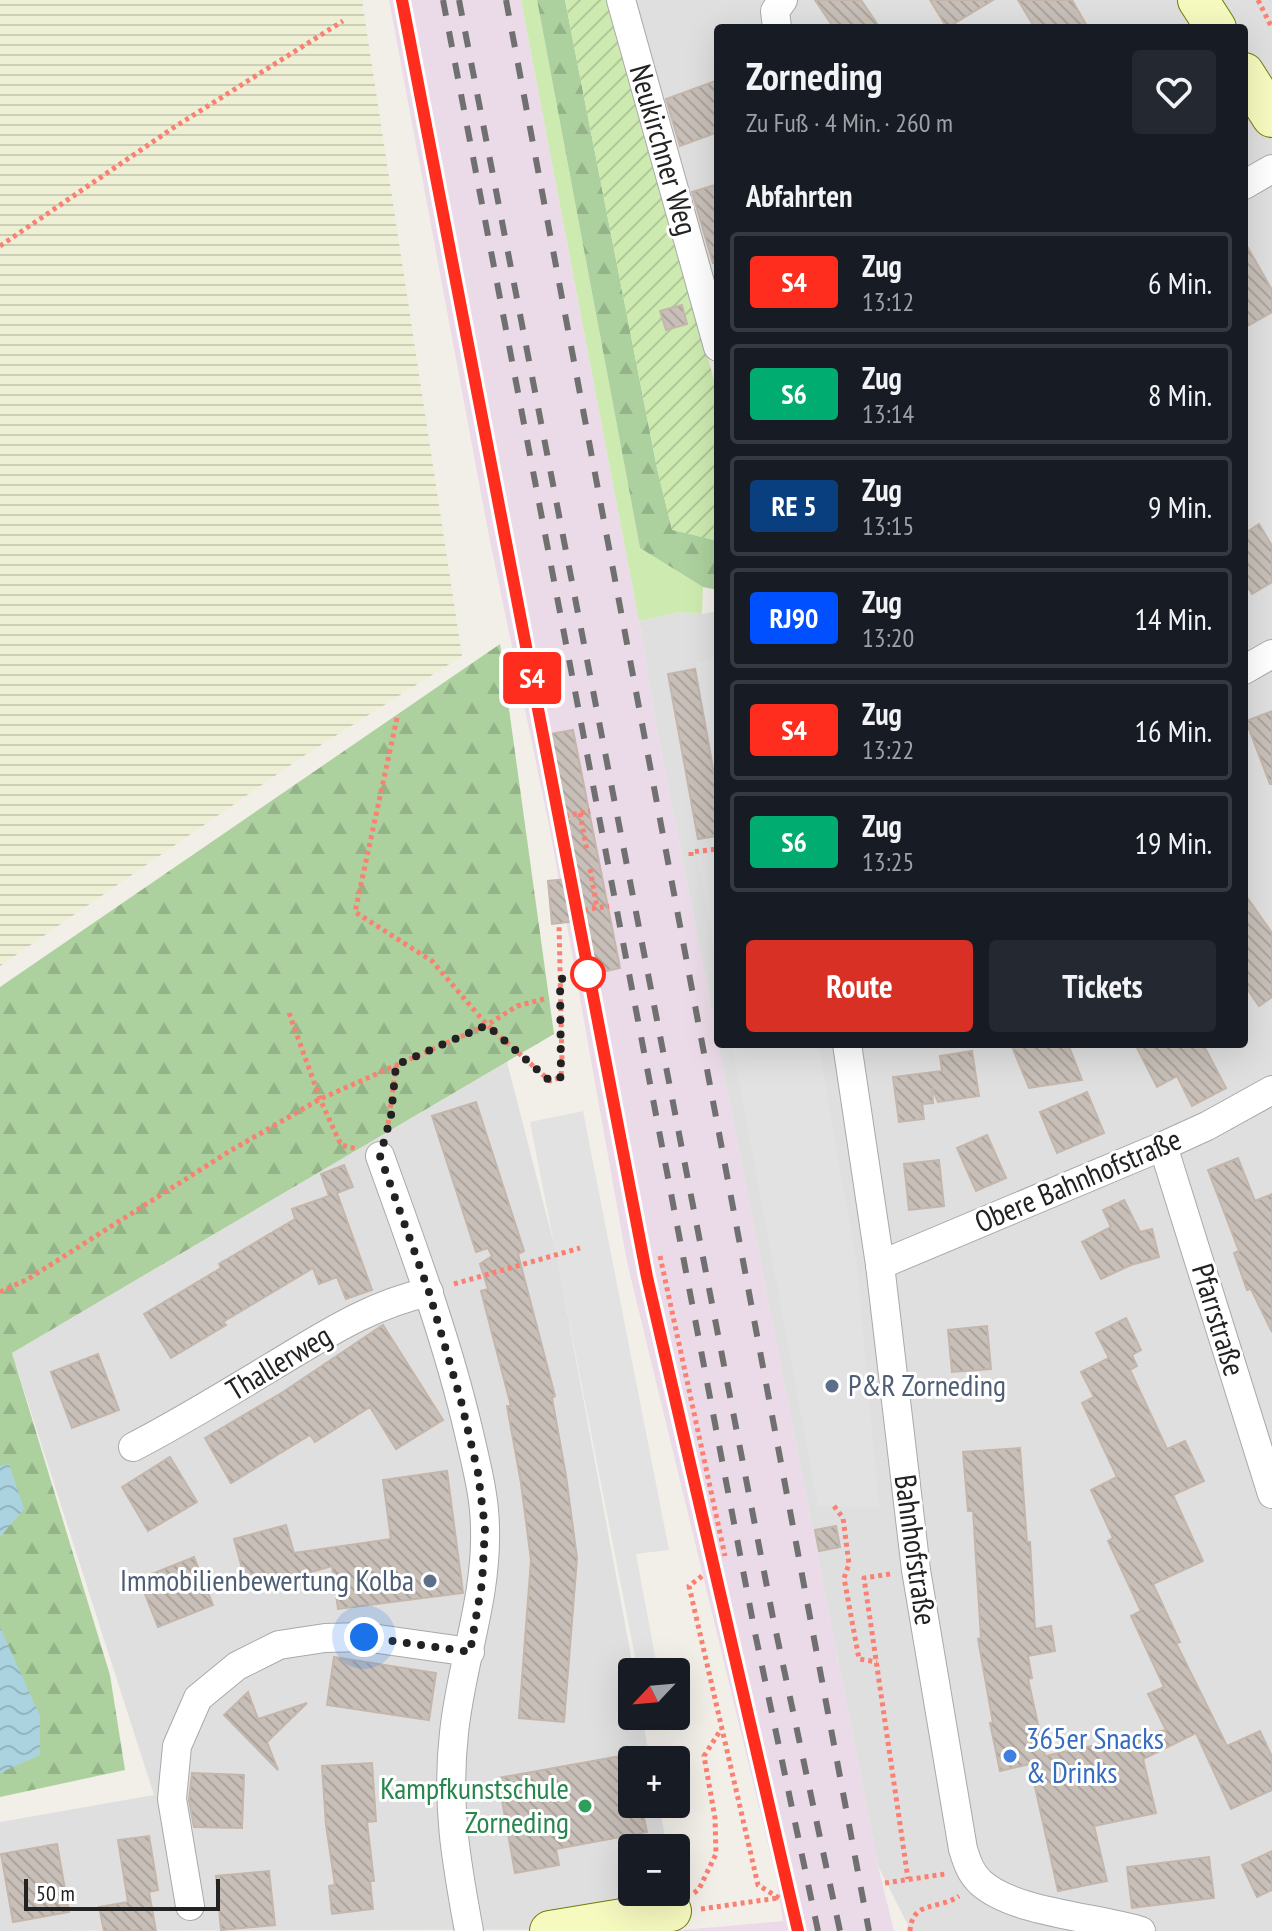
<!DOCTYPE html>
<html lang="de">
<head>
<meta charset="utf-8">
<style>
  :root { --surface:#171b24; --page:#242831; --text:#f1f3f6; --muted:#9ea1a6; --line:#363941; --accent:#d93025 }
  body { margin:0; font-family:"PT Sans Narrow",sans-serif; background:var(--page); color:var(--text); height:100vh; display:flex; flex-direction:column; font-size:30px; white-space:nowrap }
  * { box-sizing:border-box; margin:0 }
  p { font-size:26px; color:var(--muted) }
  .icon { flex:none; width:44px; height:44px; fill:none; stroke:currentColor; stroke-width:2; stroke-linecap:round; stroke-linejoin:round }
  .map { position:relative; flex:1; overflow:hidden }
  .side { position:absolute; left:714px; top:24px; width:534px; height:1024px; display:flex; flex-direction:column; background:var(--surface); border-radius:8px; box-shadow:0 8px 32px #0002 }
  .side>* { flex:none }
  .badge { padding:0 16px; border-radius:6px; font-size:28px; line-height:52px }
  .needle { width:52px; rotate:244deg }
  .fabs { position:absolute; left:618px; top:1658px; display:grid; gap:16px }
  .fabs a { display:grid; place-items:center; width:72px; height:72px; border-radius:8px; background:var(--surface); box-shadow:0 8px 32px #0002; font-size:40px }
  .scale { position:absolute; left:24px; bottom:20px; width:196px; box-sizing:border-box; padding-left:8px; border:4px solid #222; border-top:0; font-size:22px; line-height:28px; white-space:nowrap; color:#222; -webkit-text-stroke:6px #fff; paint-order:stroke }
  .you { position:absolute; width:40px; height:40px; margin:-20px; border:6px solid #fff; border-radius:50%; background:#1a73e8; box-shadow:0 0 0 12px #1a73e833 }
  .map>.badge { position:absolute; translate:-50% -50%; box-shadow:0 0 0 4px #fff }
  h2 { padding:0 32px; font-size:30px; line-height:72px }
  .round { display:grid; place-items:center; flex:none; width:84px; height:84px; border-radius:8px; background:var(--page) }
  .summary { display:flex; align-items:center; justify-content:space-between; height:136px; padding:0 32px }
  h1 { font-size:38px; font-weight:700; line-height:60px }
  .button { display:flex; gap:16px; margin-top:auto; padding:16px 32px }
  .button a { flex:1; height:92px; border-radius:8px; background:var(--accent); color:#fff; font-size:32px; font-weight:700; line-height:92px; text-align:center }
  .button a+a { background:var(--page); color:var(--text) }
  ul { padding:0; list-style:none }
  li { display:flex; align-items:center; gap:24px; height:100px; margin:0 16px 12px; padding:0 16px; border:4px solid var(--line); border-radius:8px }
  li div { flex:1 }
  li b { display:block; font-size:30px }
  li em { font-style:normal }
  li .badge { min-width:88px; font-weight:700; text-align:center }
  .map>svg:first-child { display:block }
</style>
</head>
<body>
<div class="map">
<svg width="1272" height="1931" viewBox="0 0 1272 1931">
  <defs>
    <pattern id="farmland-rules" width="6" height="5" patternUnits="userSpaceOnUse" patternTransform="scale(2)"><rect width="6" height="5" fill="#eef0d5"/><path d="M0 2.5h6" fill="none" stroke="#ccceb7"/></pattern>
    <pattern id="forest-firs" width="22" height="20" patternUnits="userSpaceOnUse" patternTransform="scale(2)"><rect width="22" height="20" fill="#add19e"/><path d="M5 1l3.5 6h-7zM16 11l3.5 6h-7z" fill="#95b388"/></pattern>
    <pattern id="garden-furrows" width="10" height="10" patternUnits="userSpaceOnUse" patternTransform="scale(2)"><rect width="10" height="10" fill="#cdebb0"/><path d="M-1 1l2-2M0 10L10 0M9 11l2-2" fill="none" stroke="#b0c997"/></pattern>
    <pattern id="water-waves" width="16" height="10" patternUnits="userSpaceOnUse" patternTransform="scale(2)"><rect width="16" height="10" fill="#aad3df"/><path d="M0 5q4-4 8 0t8 0" fill="none" stroke="#92b5bf"/></pattern>
    <pattern id="building-back-hatch" width="6" height="6" patternUnits="userSpaceOnUse" patternTransform="scale(2)"><rect width="6" height="6" fill="#c7bfb8"/><path d="M-1 5l2 2M0 0l6 6M5-1l2 2" fill="none" stroke="#aba49e"/></pattern>
  </defs>
  <rect width="100%" height="100%" fill="#f2efe9"/>
  <g fill="#e0dfdf">
    <polygon points="628,0 1272,0 1272,1931 911,1931 878,1866 718,1044 1244,1044 1244,28 718,28 718,316"/>
    <polygon points="718,611 718,1043 655,720 639,621 680,612 702,614"/>
    <polygon points="507,1062 556,1252 634,1672 632,1672 632,1716 642,1716 650,1760 632,1760 632,1804 659,1804 667,1848 632,1848 632,1892 675,1892 682,1929 0,1931 0,1822 154,1795 12,1353"/>
  </g>
  <polygon fill="#ebdbe8" points="389,0 521,0 639,621 655,720 878,1866 894,1931 671,1931 783,1921 776,1877 627,1262 550,830 489,536"/>
  <polygon fill="url(#farmland-rules)" points="0,0 362,0 462,656 305,755 0,966"/>
  <polygon fill="#cdebb0" points="521,0 537,0 640,548 703,587 702,614 680,612 639,621"/>
  <g fill="url(#forest-firs)">
    <polygon points="537,0 565,0 657,468 672,529 718,541 718,590 703,587 640,548"/>
    <polygon points="500,644 554,1034 12,1353 110,1675 125,1770 0,1797 0,987"/>
  </g>
  <polygon fill="url(#garden-furrows)" points="565,0 611,0 718,395 718,541 672,530 657,468"/>
  <g fill="#e2e2e2">
    <polygon points="718,658 718,781 696,662"/>
    <polygon points="718,853 718,969 697,855"/>
    <polygon points="732,1044 818,1044 857,1266 879,1508 818,1506"/>
    <polygon points="583,1111 669,1550 636,1554 658,1672 638,1672 530,1122"/>
  </g>
  <g fill="url(#water-waves)">
    <polygon points="9,1464 24,1509 0,1537 0,1466"/>
    <polygon points="0,1627 40,1716 40,1755 0,1773"/>
  </g>
  <g fill="url(#building-back-hatch)" stroke="#c4b6ab" stroke-width="2">
    <polygon points="815,0 861,0 880,28 834,28"/>
    <polygon points="930,0 993,0 947,28"/>
    <polygon points="1018,0 1072,0 1088,28 1035,28"/>
    <polygon points="718,80 718,132 680,146 666,99"/>
    <polygon points="718,184 718,263 713,263 692,192"/>
    <polygon points="1244,241 1272,290 1272,312 1244,328"/>
    <polygon points="682,305 687,324 666,330 660,311"/>
    <polygon points="1259,524 1272,546 1272,582 1252,594 1244,581 1244,534"/>
    <polygon points="695,669 718,796 718,836 698,839 668,674"/>
    <polygon points="1272,711 1272,784 1270,784 1246,721"/>
    <polygon points="573,730 620,968 597,973 586,920 552,924 548,881 578,878 550,734"/>
    <polygon points="1244,893 1272,933 1272,997 1259,1006 1244,984"/>
    <polygon points="1011,1044 1068,1044 1082,1080 1029,1088"/>
    <polygon points="1135,1044 1203,1044 1226,1088 1192,1106 1177,1076 1157,1087"/>
    <polygon points="972,1051 979,1096 938,1102 932,1088 933,1103 922,1104 924,1119 899,1122 893,1077 942,1071 940,1056"/>
    <polygon points="1087,1092 1104,1133 1057,1153 1040,1112"/>
    <polygon points="476,1102 524,1251 518,1254 555,1396 552,1398 566,1476 577,1558 564,1722 519,1718 531,1560 521,1483 507,1406 511,1406 481,1291 488,1289 480,1264 492,1256 488,1248 476,1252 432,1116"/>
    <polygon points="987,1135 1006,1178 976,1191 957,1148"/>
    <polygon points="1238,1158 1255,1201 1272,1194 1272,1332 1251,1289 1247,1290 1234,1253 1239,1251 1208,1170"/>
    <polygon points="939,1160 944,1206 909,1210 904,1164"/>
    <polygon points="344,1165 353,1187 337,1193 372,1290 346,1299 337,1277 319,1284 313,1268 223,1322 226,1325 171,1358 144,1314 221,1268 219,1264 295,1219 292,1209 329,1196 321,1174"/>
    <polygon points="1124,1200 1140,1232 1152,1229 1159,1257 1131,1265 1101,1279 1082,1242 1111,1227 1103,1210"/>
    <polygon points="1126,1318 1141,1350 1132,1355 1137,1366 1130,1370 1167,1449 1185,1441 1204,1481 1173,1495 1203,1561 1153,1584 1180,1642 1176,1643 1227,1746 1260,1731 1272,1757 1272,1790 1231,1809 1196,1733 1143,1759 1156,1813 1094,1826 1107,1881 1058,1891 1030,1764 1000,1771 990,1723 993,1723 978,1639 981,1638 973,1511 968,1511 963,1452 1020,1448 1027,1542 1030,1542 1035,1629 1051,1626 1055,1651 1028,1656 1032,1678 1028,1679 1045,1756 1166,1730 1148,1694 1164,1687 1131,1616 1141,1611 1108,1541 1113,1538 1091,1490 1117,1477 1082,1403 1094,1397 1081,1372 1109,1358 1096,1333"/>
    <polygon points="383,1325 443,1420 396,1449 370,1407 315,1442 310,1435 231,1483 205,1438 283,1392"/>
    <polygon points="987,1326 991,1369 952,1372 948,1330"/>
    <polygon points="98,1354 119,1410 72,1428 51,1372"/>
    <polygon points="170,1457 197,1502 148,1531 122,1487"/>
    <polygon points="447,1471 463,1593 338,1609 332,1566 248,1590 234,1539 286,1525 294,1553 391,1539 383,1480"/>
    <polygon points="836,1526 840,1547 819,1551 815,1530"/>
    <polygon points="194,1557 213,1605 158,1627 139,1579"/>
    <polygon points="334,1657 436,1673 429,1720 327,1705"/>
    <polygon points="248,1692 258,1719 307,1703 267,1742 278,1770 224,1715"/>
    <polygon points="632,1754 632,1804 641,1804 647,1832 556,1849 559,1865 515,1873 498,1778"/>
    <polygon points="372,1763 376,1821 367,1822 374,1881 370,1881 373,1909 332,1914 329,1886 335,1885 326,1825 322,1766"/>
    <polygon points="192,1773 244,1775 242,1828 194,1827 189,1800"/>
    <polygon points="149,1836 158,1890 149,1892 156,1931 104,1931 99,1907 128,1902 118,1840"/>
    <polygon points="57,1844 69,1912 13,1922 1,1854"/>
    <polygon points="1272,1851 1272,1890 1257,1897 1242,1865"/>
    <polygon points="1209,1857 1214,1898 1132,1908 1127,1867"/>
    <polygon points="269,1871 275,1925 221,1930 216,1876"/>
  </g>
  <g fill="none" stroke-linecap="round" stroke-linejoin="round">
    <g stroke="#a9a9a9" stroke-width="30">
      <g id="street">
        <polyline points="621,0 718,347"/>
        <polyline points="777,28 775,11 783,0"/>
        <polyline points="1244,185 1272,169"/>
        <polyline points="1244,670 1272,654"/>
        <path d="M847,1044L880,1265L916,1570L963,1849C967,1862 970,1872 980,1882C1013,1913 1097,1917 1141,1931"/>
        <polyline points="1163,1146 1272,1494"/>
        <path d="M380,1156C413,1248 447,1339 469,1433C476,1464 485,1497 485,1529C487,1599 461,1664 454,1733C446,1804 456,1861 469,1931"/>
        <polyline points="880,1265 1163,1146 1207,1126 1272,1090"/>
        <path d="M133,1447C181,1422 227,1394 273,1366C325,1335 369,1305 429,1292"/>
        <polyline points="190,1906 172,1799 177,1746 198,1698 237,1666 279,1645 325,1638 364,1637 470,1652"/>
      </g>
    </g>
    <g stroke="#707d05" stroke-width="42">
      <g id="secondary">
        <polyline points="1198,0 1216,28"/>
        <polyline points="1244,73 1272,117"/>
        <polyline points="550,1931 671,1911"/>
      </g>
    </g>
    <g stroke="#fa8072" stroke-width="5" stroke-dasharray="4 4" stroke-linecap="butt">
      <polyline points="1258,0 1272,28"/>
      <polyline points="0,246 173,128 343,21"/>
      <polyline points="397,718 355,912 432,961 487,1025 550,1081 561,1077 562,1063 559,923"/>
      <polyline points="580,813 587,851"/>
      <polyline points="565,816 590,811"/>
      <polyline points="691,856 691,852 718,849"/>
      <polyline points="590,869 597,908"/>
      <polyline points="584,910 609,906"/>
      <polyline points="289,1013 320,1099 341,1145 357,1149"/>
      <polyline points="387,1132 396,1066"/>
      <polyline points="660,1256 725,1556"/>
      <polyline points="454,1284 580,1248"/>
      <polyline points="0,1292 28,1279 230,1151 320,1099 487,1025 517,1006 544,999"/>
      <polyline points="834,1506 843,1518 849,1564 844,1578 859,1659 877,1662"/>
      <polyline points="890,1574 864,1578 908,1879"/>
      <polyline points="702,1576 689,1586 758,1885 779,1898"/>
      <polyline points="885,1883 945,1874"/>
      <polyline points="694,1893 699,1889 716,1854 715,1818 704,1756 720,1731"/>
      <polyline points="701,1909 778,1898"/>
      <path d="M910,1931C912,1900 939,1910 959,1896"/>
    </g>
    <use href="#street" stroke="#fff" stroke-width="28"/>
    <use href="#secondary" stroke="#f7fabf" stroke-width="40"/>
    <g stroke="#707070" stroke-width="6" stroke-dasharray="16 16" stroke-linecap="butt">
      <polyline points="402,0 647,1277 798,1931"/>
      <polyline points="443,0 755,1633 818,1931"/>
      <polyline points="459,0 773,1618 840,1931"/>
      <polyline points="506,0 869,1931"/>
    </g>
  </g>
  <g fill="none" stroke-linecap="round" stroke-linejoin="round">
    <g stroke="#fff" stroke-width="18">
      <polyline id="line" points="402,0 647,1277 798,1931"/>
    </g>
    <use href="#line" stroke="#ff2d1d" stroke-width="12"/>
    <polyline stroke="#222" stroke-width="8" stroke-dasharray="0 14.4" points="364,1637 470,1652 482,1583 485,1528 478,1473 461,1401 429,1292 380,1156 391,1116 396,1065 487,1025 550,1081 561,1077 560,979 588,974"/>
  </g>
  <circle fill="#fff" stroke="#ff2d1d" stroke-width="4" cx="588" cy="974" r="16"/>
  <g fill="#5c6f8a" stroke="#fff" stroke-width="3">
    <circle cx="832" cy="1386" r="8"/>
    <circle cx="430" cy="1581" r="8"/>
  </g>
  <circle fill="#3f7fe0" stroke="#fff" stroke-width="3" cx="1010" cy="1756" r="8"/>
  <circle fill="#2e9e5b" stroke="#fff" stroke-width="3" cx="585" cy="1806" r="8"/>
  <g text-anchor="middle" stroke-width="6" stroke-linejoin="round" paint-order="stroke">
    <g font-size="30" fill="#222" stroke="#fff">
      <text transform="translate(663 150) rotate(74)" y="10">Neukirchner Weg</text>
      <text transform="translate(1078 1181) rotate(-23)" y="10">Obere Bahnhofstraße</text>
      <text transform="translate(1218 1320) rotate(73)" y="10">Pfarrstraße</text>
      <text transform="translate(279 1363) rotate(-31)" y="10">Thallerweg</text>
      <text transform="translate(915 1550) rotate(82)" y="10">Bahnhofstraße</text>
    </g>
    <g font-size="30" fill="#4e5e75" stroke="#fff" text-anchor="start">
      <text x="848" y="1396">P&amp;R Zorneding</text>
      <text x="414" y="1591" text-anchor="end">Immobilienbewertung Kolba</text>
    </g>
    <g font-size="30" fill="#366cbe" stroke="#fff" text-anchor="start">
      <text x="1026" y="1749">365er Snacks<tspan x="1026" dy="34">&amp; Drinks</tspan></text>
    </g>
    <g font-size="30" fill="#27864d" stroke="#fff" text-anchor="end">
      <text x="569" y="1799">Kampfkunstschule<tspan x="569" dy="34">Zorneding</tspan></text>
    </g>
  </g>
</svg>
<div class="fabs">
<a><svg class="needle" viewBox="-14 -14 28 28"><path d="M0-13l5 13h-10z" fill="#e53935"/><path d="M0 13l5-13h-10z" fill="#9ea1a6"/></svg></a>
<a>+</a>
<a>−</a>
</div>
<div class="scale">50 m</div>
<div class="you" style="left:364px;top:1637px"></div>
<b class="badge" style="left:532px;top:678px;background:#ff2d1d;color:#fff">S4</b>
<section class="side">
<div class="summary"><div><h1>Zorneding</h1><p>Zu Fuß · 4 Min. · 260 m</p></div><a class="round"><svg class="icon" aria-label="heart" viewBox="0 0 24 24"><path d="M12 20l-8-8c-3-5 5-10 8-4 3-6 11-1 8 4z"/></svg></a></div>
<h2>Abfahrten</h2>
<ul>
<li><span class="badge" style="background:#ff2d1d;color:#fff">S4</span><div><b>Zug</b><p>13:12</p></div><em>6 Min.</em></li>
<li><span class="badge" style="background:#00ac6f;color:#fff">S6</span><div><b>Zug</b><p>13:14</p></div><em>8 Min.</em></li>
<li><span class="badge" style="background:#093f7f;color:#fff">RE 5</span><div><b>Zug</b><p>13:15</p></div><em>9 Min.</em></li>
<li><span class="badge" style="background:#0050ff;color:#fff">RJ90</span><div><b>Zug</b><p>13:20</p></div><em>14 Min.</em></li>
<li><span class="badge" style="background:#ff2d1d;color:#fff">S4</span><div><b>Zug</b><p>13:22</p></div><em>16 Min.</em></li>
<li><span class="badge" style="background:#00ac6f;color:#fff">S6</span><div><b>Zug</b><p>13:25</p></div><em>19 Min.</em></li>
</ul>
<div class="button"><a>Route</a><a>Tickets</a></div>
</section>
</div>
</body>
</html>
